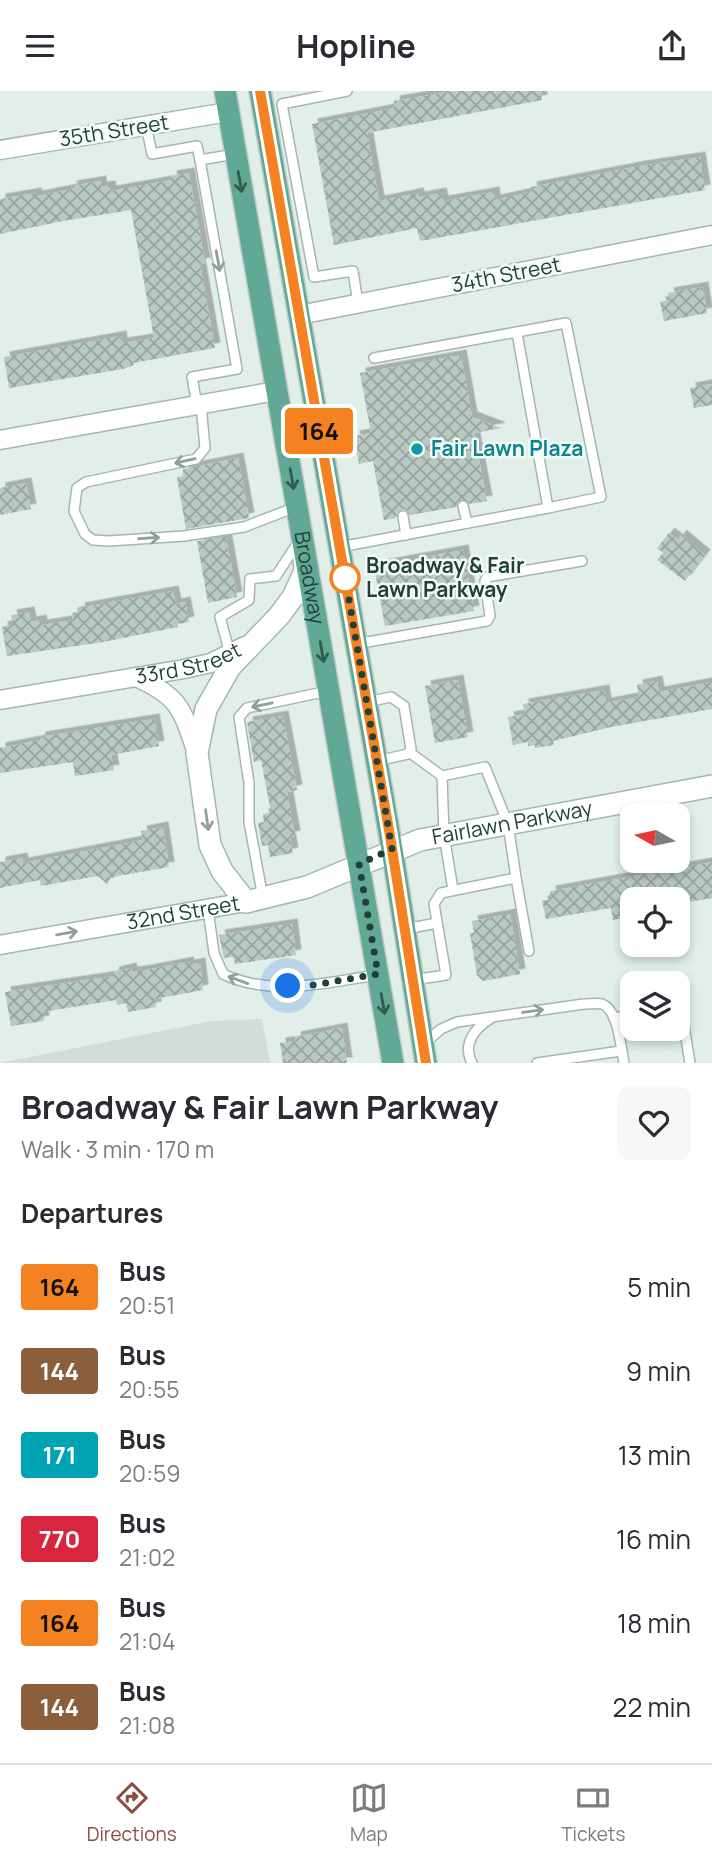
<!DOCTYPE html>
<html lang="en">
<head>
<meta charset="utf-8">
<style>
  :root { --surface:#fff; --page:#f7f7f7; --text:#2b2b33; --muted:#7c7c81; --line:#e1e1e2; --accent:#8a4d40 }
  body { margin:0; font-family:Manrope,sans-serif; background:var(--page); color:var(--text); height:100vh; display:flex; flex-direction:column; font-size:26px; white-space:nowrap }
  * { box-sizing:border-box; margin:0 }
  p { font-size:23px; color:var(--muted) }
  .icon { flex:none; width:38px; height:38px; fill:none; stroke:currentColor; stroke-width:2; stroke-linecap:round; stroke-linejoin:round }
  .map { position:relative; height:972px; overflow:hidden }
  .drawer { display:flex; flex-direction:column; background:var(--surface); flex:1 }
  .drawer>* { flex:none }
  .badge { padding:0 14px; border-radius:5px; font-size:24px; line-height:46px }
  .needle { width:46px; rotate:279deg }
  .tools { position:absolute; left:620px; top:712px; display:grid; gap:14px }
  .tools a { display:grid; place-items:center; width:70px; height:70px; border-radius:14px; background:var(--surface); box-shadow:0 4px 10px #0003; font-size:35px }
  .you { position:absolute; width:35px; height:35px; margin:-18px; border:5px solid #fff; border-radius:50%; background:#1a73e8; box-shadow:0 0 0 10px #1a73e833 }
  .map>.badge { position:absolute; translate:-50% -50%; box-shadow:0 0 0 4px #fff }
  h2 { padding:0 21px; font-size:26px; line-height:63px }
  .round { display:grid; place-items:center; flex:none; width:74px; height:74px; border-radius:14px; background:var(--page) }
  .summary { display:flex; align-items:center; justify-content:space-between; height:119px; padding:0 21px }
  h1 { font-size:33px; font-weight:700; line-height:52px }
  ul { padding:0; list-style:none }
  li { display:flex; align-items:center; gap:21px; height:84px; padding:0 21px }
  li div { flex:1 }
  li b { display:block; font-size:26px }
  li em { font-style:normal }
  li .badge { min-width:77px; font-weight:700; text-align:center }
  header { display:flex; justify-content:space-between; align-items:center; height:91px; padding:0 21px; background:var(--surface); font-size:32px; font-weight:700 }
  .menu { display:flex; justify-content:space-around; align-items:center; height:98px; border-top:2px solid var(--line); background:var(--surface); font-size:19px; color:var(--muted) }
  .menu a { display:grid; justify-items:center; gap:4px }
  .menu .active { color:var(--accent) }
  .map>svg:first-child { display:block }
</style>
</head>
<body>
<header><svg class="icon" aria-label="menu" viewBox="0 0 24 24"><path d="M4 6h16M4 12h16M4 18h16"/></svg>Hopline<svg class="icon" aria-label="share" viewBox="0 0 24 24"><path d="M12 15V3M7 8l5-5 5 5M5 13v7h14v-7"/></svg></header>
<div class="map">
<svg width="712" height="972" viewBox="0 0 712 972">
  <defs>
    <pattern id="building-cross-hatch" width="8" height="8" patternUnits="userSpaceOnUse" patternTransform="scale(1.75)"><rect width="8" height="8" fill="#b7c9c1"/><path d="M0 0l8 8M0 8l8-8" fill="none" stroke="#94a59e"/></pattern>
    <filter id="shadow"><feDropShadow dx="5.5" dy="-5.5" stdDeviation="0" flood-color="#0004"/></filter>
  </defs>
  <rect width="100%" height="100%" fill="#e2eee8"/>
  <polygon fill="#d0ded7" points="262,928 270,972 0,972 212,930"/>
  <g fill="url(#building-cross-hatch)" filter="url(#shadow)">
    <polygon points="454,0 541,0 542,9 367,42 379,110 418,102 419,106 441,102 443,110 494,101 495,109 532,101 531,96 640,75 700,66 705,99 420,150 417,137 334,154 312,33 385,19 395,16 394,10"/>
    <polygon points="189,82 205,172 200,173 215,257 133,272 134,274 123,278 9,297 4,266 121,245 122,252 154,247 131,119 63,130 0,143 0,108 36,102 37,105 72,98 71,95 101,90 101,96 110,95 111,100 172,89 171,85"/>
    <polygon points="703,196 707,222 664,230 660,211 670,209 668,202"/>
    <polygon points="461,264 472,326 501,337 474,342 487,410 470,413 462,408 458,410 456,416 410,424 406,419 401,418 397,422 396,427 384,429 373,370 359,373 354,345 371,342 360,282"/>
    <polygon points="712,293 712,314 694,317 690,297"/>
    <polygon points="238,367 249,427 186,438 177,386 184,385 183,378"/>
    <polygon points="26,392 31,418 0,424 0,397"/>
    <polygon points="669,442 678,449 681,444 705,464 685,490 657,469 663,462 657,457"/>
    <polygon points="226,446 237,506 208,512 197,450"/>
    <polygon points="463,459 474,520 385,535 374,475"/>
    <polygon points="173,500 176,513 185,511 189,531 178,533 178,536 103,551 7,565 2,536 13,533 11,524 29,521 31,531 41,529 42,534 73,529 72,522 80,520 79,517"/>
    <polygon points="458,589 468,646 435,652 425,595"/>
    <polygon points="657,590 659,601 712,591 712,618 611,636 553,650 554,654 535,657 535,654 528,655 528,651 513,654 508,626 525,623 523,613 604,599 606,612 639,606 637,594"/>
    <polygon points="283,625 297,699 287,701 295,745 290,746 293,762 270,766 268,754 262,755 258,732 264,731 263,723 271,722 261,669 254,671 247,631"/>
    <polygon points="154,628 159,655 111,664 114,679 75,685 73,671 0,682 0,657 40,649 40,646"/>
    <polygon points="163,736 169,776 112,786 107,793 98,785 41,795 40,789 0,797 0,771 22,767 23,772 143,749 141,740"/>
    <polygon points="712,771 712,807 677,813 677,808 632,808 632,825 613,829 611,817 546,828 542,810 551,808 550,800"/>
    <polygon points="510,823 520,883 483,890 477,884 470,842 474,842 472,830"/>
    <polygon points="292,833 296,864 235,873 233,866 224,867 219,844"/>
    <polygon points="188,871 189,874 200,872 203,899 155,908 156,916 128,921 126,912 117,914 116,909 43,921 44,930 11,935 5,901 113,885 114,881 131,877 132,881 141,880"/>
    <polygon points="342,937 347,972 283,972 280,952 296,950 295,946"/>
  </g>
  <g fill="none" stroke-linecap="round" stroke-linejoin="round">
    <g stroke="#a4b7af" stroke-width="12">
      <g id="service">
        <polyline points="347,0 282,13 314,186 353,180 358,213"/>
        <polyline points="146,34 152,63 197,55 200,69 237,278 192,286 197,314"/>
        <polyline points="200,69 235,63"/>
        <polyline points="374,267 566,232 601,406 548,417"/>
        <polyline points="201,314 205,357 196,368 86,391 77,397 74,420 85,443 93,449 109,450 184,445 244,436 296,416"/>
        <polyline points="463,415 467,432"/>
        <polyline points="403,425 406,444"/>
        <polyline points="340,456 548,417 517,242"/>
        <polyline points="356,553 487,530 490,525 485,490 487,486 582,470"/>
        <polyline points="230,563 220,526 249,509 250,488 276,485 299,450"/>
        <polyline points="367,611 391,606 404,615 411,658 408,663 377,670"/>
        <polyline points="409,661 442,685"/>
        <polyline points="516,787 529,860"/>
        <polyline points="263,807 249,731 249,692 239,626 247,617 328,600"/>
        <path d="M208,818L214,862L223,883C271,906 326,892 376,884"/>
        <polyline points="405,838 437,832"/>
        <polyline points="413,889 446,884 434,813 441,802 516,787 508,733 485,676 442,685 444,744 453,799"/>
        <polyline points="677,917 682,922 690,972"/>
        <polyline points="614,927 632,924"/>
        <path d="M425,952L441,938L457,931L584,913C589,913 597,912 602,913C618,918 621,957 624,972"/>
        <path d="M472,972C462,953 475,937 490,928"/>
        <polyline points="537,972 621,960"/>
      </g>
    </g>
    <g stroke="#a4b7af" stroke-width="21">
      <g id="minor">
        <polyline points="0,59 228,21"/>
        <polyline points="299,224 712,144"/>
        <polyline points="0,349 276,300"/>
        <path d="M136,586C181,606 182,619 197,662"/>
        <path id="s1" d="M0,609L184,578L211,572L245,555"/>
        <path id="s2" d="M0,854L246,811"/>
      </g>
    </g>
    <g stroke="#a4b7af" stroke-width="24">
      <g id="tertiary">
        <path id="s3" d="M304,466L305,480L293,506L279,525L230,576L206,618L197,662L210,754L222,780L246,811L307,796L420,749L712,695"/>
      </g>
    </g>
    <g stroke="#c1cac7" stroke-width="24">
      <g id="primary">
        <path id="s4" d="M225,0L393,972"/>
        <polyline points="260,0 392,758 426,972"/>
      </g>
    </g>
    <use href="#service" stroke="#fff" stroke-width="9"/>
    <use href="#minor" stroke="#fff" stroke-width="18"/>
    <use href="#tertiary" stroke="#fff" stroke-width="21"/>
    <use href="#primary" stroke="#61a895" stroke-width="21"/>
  </g>
  <defs><path id="oneway-shaft" d="M-6 0H5M1.5-3L5.5 0L1.5 3" fill="none" stroke-width="1.6" stroke-linecap="round" stroke-linejoin="round" transform="scale(1.75)"/></defs>
  <g stroke="#305b4e">
    <use href="#oneway-shaft" transform="translate(240 91) rotate(80)"/>
    <use href="#oneway-shaft" transform="translate(292 388) rotate(80)"/>
    <use href="#oneway-shaft" transform="translate(322 561) rotate(80)"/>
    <use href="#oneway-shaft" transform="translate(383 913) rotate(80)"/>
  </g>
  <g stroke="#90a09b">
    <use href="#oneway-shaft" transform="translate(218 170) rotate(80)"/>
    <use href="#oneway-shaft" transform="translate(185 370) rotate(167)"/>
    <use href="#oneway-shaft" transform="translate(149 447) rotate(-4)"/>
    <use href="#oneway-shaft" transform="translate(262 614) rotate(168)"/>
    <use href="#oneway-shaft" transform="translate(207 729) rotate(82)"/>
    <use href="#oneway-shaft" transform="translate(67 842) rotate(-10)"/>
    <use href="#oneway-shaft" transform="translate(238 889) rotate(-160)"/>
    <use href="#oneway-shaft" transform="translate(533 920) rotate(-8)"/>
  </g>
  <g fill="none" stroke-linecap="round" stroke-linejoin="round">
    <g stroke="#fff" stroke-width="16">
      <polyline id="line" points="260,0 389,739 426,972"/>
    </g>
    <use href="#line" stroke="#f58220" stroke-width="10"/>
    <polyline stroke="#204137" stroke-width="7" stroke-dasharray="0 12.6" points="288,895 314,894 378,883 359,773 392,758 344,480 345,487"/>
  </g>
  <circle fill="#0f9aa8" stroke="#f3faf6" stroke-width="2.5" cx="417" cy="358" r="7"/>
  <circle fill="#fff" stroke="#f58220" stroke-width="3.5" cx="345" cy="487" r="14"/>
  <g text-anchor="middle" stroke-width="5" stroke-linejoin="round" paint-order="stroke">
    <g font-size="21" fill="#204137" stroke="#f3faf6">
      <text transform="translate(114 40) rotate(-9)" y="7">35th Street</text>
      <text transform="translate(506 184) rotate(-11)" y="7">34th Street</text>
      <text dy="7" stroke="none"><textPath href="#s4" startOffset="494">Broadway</textPath></text>
      <text dy="7" stroke="none"><textPath href="#s1" startOffset="192">33rd Street</textPath></text>
      <text dy="7" stroke="none"><textPath href="#s3" startOffset="670">Fairlawn Parkway</textPath></text>
      <text dy="7" stroke="none"><textPath href="#s2" startOffset="186">32nd Street</textPath></text>
    </g>
    <g font-size="21" font-weight="bold" fill="#0d838f" stroke="#f3faf6" text-anchor="start">
      <text x="431" y="365">Fair Lawn Plaza</text>
    </g>
    <g font-size="21" font-weight="bold" fill="#204137" stroke="#f3faf6" text-anchor="start">
      <text x="366" y="482">Broadway &amp; Fair<tspan x="366" dy="24">Lawn Parkway</tspan></text>
    </g>
  </g>
</svg>
<div class="tools">
<a><svg class="needle" viewBox="-14 -14 28 28"><path d="M0-13l5 13h-10z" fill="#e53935"/><path d="M0 13l5-13h-10z" fill="#7c7c81"/></svg></a>
<a><svg class="icon" aria-label="locate" viewBox="0 0 24 24"><circle cx="12" cy="12" r="6"/><path d="M12 2v4M12 18v4M2 12h4M18 12h4"/></svg></a>
<a><svg class="icon" aria-label="layers" viewBox="0 0 24 24"><path d="M12 4l9 5-9 5-9-5zM3 14l9 5 9-5"/></svg></a>
</div>
<div class="you" style="left:288px;top:895px"></div>
<b class="badge" style="left:319px;top:340px;background:#f58220;color:#111">164</b>
</div>
<section class="drawer">
<div class="summary"><div><h1>Broadway &amp; Fair Lawn Parkway</h1><p>Walk · 3 min · 170 m</p></div><a class="round"><svg class="icon" aria-label="heart" viewBox="0 0 24 24"><path d="M12 20l-8-8c-3-5 5-10 8-4 3-6 11-1 8 4z"/></svg></a></div>
<h2>Departures</h2>
<ul>
<li><span class="badge" style="background:#f58220;color:#111">164</span><div><b>Bus</b><p>20:51</p></div><em>5 min</em></li>
<li><span class="badge" style="background:#8b5e3c;color:#fff">144</span><div><b>Bus</b><p>20:55</p></div><em>9 min</em></li>
<li><span class="badge" style="background:#00a3b4;color:#fff">171</span><div><b>Bus</b><p>20:59</p></div><em>13 min</em></li>
<li><span class="badge" style="background:#d7263d;color:#fff">770</span><div><b>Bus</b><p>21:02</p></div><em>16 min</em></li>
<li><span class="badge" style="background:#f58220;color:#111">164</span><div><b>Bus</b><p>21:04</p></div><em>18 min</em></li>
<li><span class="badge" style="background:#8b5e3c;color:#fff">144</span><div><b>Bus</b><p>21:08</p></div><em>22 min</em></li>
</ul>
</section>
<nav class="menu">
<a class="active"><svg class="icon" aria-label="directions" viewBox="0 0 24 24"><path d="M12 3l9 9-9 9-9-9zM9 14v-3h6M13 9l2 2-2 2"/></svg>Directions</a>
<a><svg class="icon" aria-label="map" viewBox="0 0 24 24"><path d="M3 6l6-2 6 2 6-2v14l-6 2-6-2-6 2zM9 4v14M15 6v14"/></svg>Map</a>
<a><svg class="icon" aria-label="tickets" viewBox="0 0 24 24"><path d="M3 7h18v10H3zM15 7v10"/></svg>Tickets</a>
</nav>
</body>
</html>
